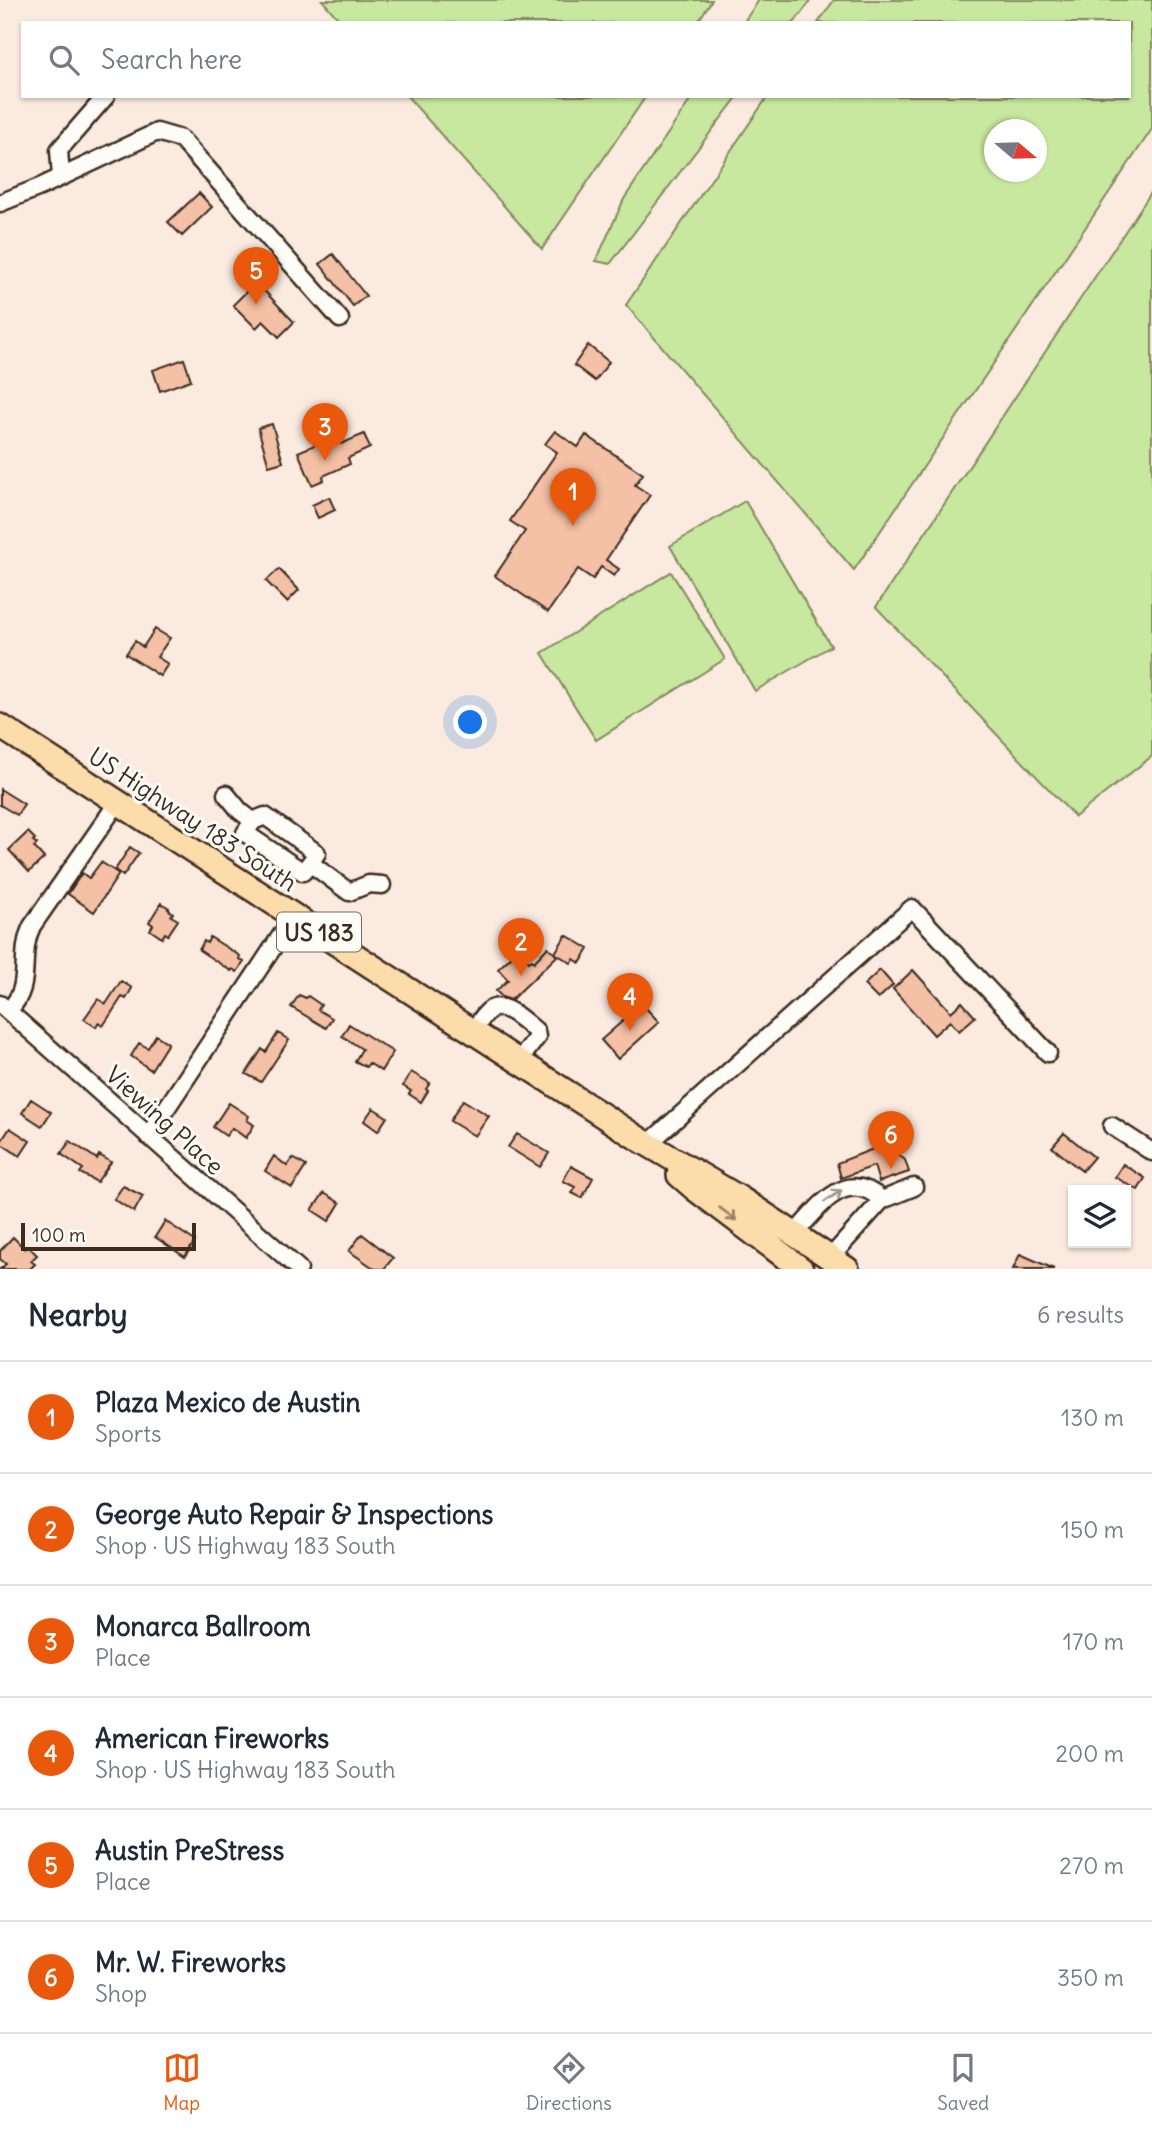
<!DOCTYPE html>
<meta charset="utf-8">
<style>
:root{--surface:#fff;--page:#f6f6f7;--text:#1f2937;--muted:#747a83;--line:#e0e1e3;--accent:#ea580c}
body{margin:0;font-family:Delius,sans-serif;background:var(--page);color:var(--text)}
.controls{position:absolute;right:21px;bottom:21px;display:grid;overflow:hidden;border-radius:0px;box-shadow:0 2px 5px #0004}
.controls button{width:63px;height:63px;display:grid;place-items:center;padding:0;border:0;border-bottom:2px solid var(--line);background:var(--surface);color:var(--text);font:35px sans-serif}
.compass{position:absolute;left:984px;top:119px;width:63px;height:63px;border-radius:50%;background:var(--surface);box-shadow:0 2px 5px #0004;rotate:109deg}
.scale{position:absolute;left:21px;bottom:18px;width:175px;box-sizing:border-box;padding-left:7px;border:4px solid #3b2a1e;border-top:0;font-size:19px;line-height:24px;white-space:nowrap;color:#3b2a1e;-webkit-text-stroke:5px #fdfcf7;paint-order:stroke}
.you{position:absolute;left:471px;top:723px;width:24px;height:24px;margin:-18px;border:5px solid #fff;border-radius:50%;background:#1a73e8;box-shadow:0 0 0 10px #1a73e833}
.badge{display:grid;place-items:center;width:46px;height:46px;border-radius:50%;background:var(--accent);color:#fff;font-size:23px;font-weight:700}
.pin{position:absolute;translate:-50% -58px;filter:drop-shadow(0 2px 4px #0008)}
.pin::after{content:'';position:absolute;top:37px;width:24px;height:21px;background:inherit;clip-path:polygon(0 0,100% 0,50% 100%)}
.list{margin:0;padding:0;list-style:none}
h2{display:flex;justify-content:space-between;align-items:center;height:91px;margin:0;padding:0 28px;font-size:30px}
h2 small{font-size:23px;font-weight:400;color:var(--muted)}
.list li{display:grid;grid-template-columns:46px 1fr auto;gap:21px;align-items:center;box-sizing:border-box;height:112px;padding:0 28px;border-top:2px solid var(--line)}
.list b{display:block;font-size:26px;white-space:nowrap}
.list p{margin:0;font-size:23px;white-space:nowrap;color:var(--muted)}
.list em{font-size:23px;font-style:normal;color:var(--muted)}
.icon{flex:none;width:38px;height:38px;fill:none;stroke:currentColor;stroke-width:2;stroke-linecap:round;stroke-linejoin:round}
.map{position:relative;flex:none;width:1152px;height:1269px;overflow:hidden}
.search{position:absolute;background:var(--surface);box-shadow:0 2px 5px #0004;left:21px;right:21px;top:21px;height:77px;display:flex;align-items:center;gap:18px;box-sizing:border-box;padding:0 24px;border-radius:0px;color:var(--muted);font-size:26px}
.sheet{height:763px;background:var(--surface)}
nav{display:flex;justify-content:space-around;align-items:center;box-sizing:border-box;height:98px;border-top:2px solid var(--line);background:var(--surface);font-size:19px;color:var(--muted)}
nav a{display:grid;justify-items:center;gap:4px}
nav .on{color:var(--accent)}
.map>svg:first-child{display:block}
.green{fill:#c8e89f;stroke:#82895e;stroke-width:2;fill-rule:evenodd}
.building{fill:#f4c0a6;stroke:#3b2a1e;stroke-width:2}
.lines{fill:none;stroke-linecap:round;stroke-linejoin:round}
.minor-casing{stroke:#3b2a1e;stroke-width:21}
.highway-casing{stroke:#3b2a1e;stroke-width:28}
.minor{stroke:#fdfcf7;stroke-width:16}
.highway{stroke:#fddcac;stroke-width:23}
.oneway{stroke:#9c938a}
.oneway2{stroke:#9c8365}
.labels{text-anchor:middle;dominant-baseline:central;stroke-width:6;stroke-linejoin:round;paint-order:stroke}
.shield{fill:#fdfcf7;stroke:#75695f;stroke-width:2}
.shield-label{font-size:23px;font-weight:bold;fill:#3b2a1e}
.street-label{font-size:24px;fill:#3b2a1e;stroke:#fdfcf7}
</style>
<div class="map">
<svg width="1152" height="1269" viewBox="0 0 1152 1269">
<rect width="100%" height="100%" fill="#faeadf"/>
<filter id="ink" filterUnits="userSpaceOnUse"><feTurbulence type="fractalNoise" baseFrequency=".0143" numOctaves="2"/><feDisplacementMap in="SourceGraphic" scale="14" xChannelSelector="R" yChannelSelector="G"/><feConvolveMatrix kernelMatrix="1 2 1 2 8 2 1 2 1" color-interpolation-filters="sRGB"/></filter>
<g filter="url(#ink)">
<path class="green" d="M322 0H712L697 23H342Z
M759 0H811L794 23H743Z
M834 0H1152V129L854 570 626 305 768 96H1129V23H818ZM995 130H1036V172H995Z
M407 96H646L542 249Z
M693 96H738L610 264 596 261 624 199Z
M1152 191V756L1075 817 876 607Z
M745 501 831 646 755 691 670 546Z
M671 572 725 659 596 740 542 653Z"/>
<path class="building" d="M199 193 212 207 182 236 168 222Z
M333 254 366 296 353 306 320 264Z
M256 282 294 322 279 337 263 321 256 328 233 305Z
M588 345 609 362 595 381 574 365Z
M184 359 191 380 160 391 153 370Z
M272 424 283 462 269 466 258 428Z
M555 431 578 447 586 435 643 474 635 485 650 495 606 560 619 569 614 576 601 567 593 579 578 569 548 612 495 576 525 531 510 521 557 452 545 444Z
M364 434 370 448 348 458 350 464 323 476 324 480 312 485 298 452 338 435 341 444Z
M329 497 335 510 318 518 312 505Z
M279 569 299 590 287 602 266 581Z
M155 629 170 638 157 657 168 664 160 676 126 654 135 641 143 647Z
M0 789 24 804 17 815 0 805Z
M28 832 35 839 33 841 37 844 34 847 44 858 29 872 9 850Z
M130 847 139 853 123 876 115 870Z
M101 862 119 874 94 912 68 894 82 873 89 878Z
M161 903 169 908 168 909 173 913 171 916 178 920 168 935 165 933 162 938 150 930 153 925 149 922Z
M566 935 589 949 580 963 574 959 571 963 555 953Z
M210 937 240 956 239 959 244 962 237 972 232 969 231 971 199 950 204 941 207 943Z
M548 947 557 956 511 1000 502 997 496 991 508 980 498 969 518 950 529 962 532 960 534 962Z
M880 970 893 985 878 999 864 985Z
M913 970 951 1012 962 1002 975 1017 959 1031 950 1021 934 1035 893 989Z
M121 981 132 988 126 999 122 997 103 1026 98 1023 96 1027 84 1019 98 999 106 1004Z
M299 995 306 998 308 996 321 1005 318 1010 332 1018 326 1028 291 1007Z
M642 1004 659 1022 618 1059 601 1040Z
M349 1024 393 1052 381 1071 369 1063 366 1067 355 1061 362 1049 342 1036Z
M278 1033 289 1040 261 1082 246 1074 262 1049 266 1052Z
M156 1035 168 1043 151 1070 131 1056 139 1043 148 1048Z
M411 1072 430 1083 426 1089 428 1091 421 1102 409 1094 411 1091 403 1086Z
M31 1099 51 1112 42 1126 22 1113Z
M463 1100 489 1116 475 1136 450 1121Z
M229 1103 249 1116 247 1120 254 1125 246 1138 232 1128 226 1136 213 1127Z
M373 1108 387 1117 378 1131 364 1121Z
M10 1128 30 1141 20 1156 0 1143Z
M1064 1133 1094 1157 1082 1171 1052 1147Z
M517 1134 549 1153 540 1167 508 1147Z
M70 1141 97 1159 99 1155 111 1162 97 1182 80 1173 83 1169 61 1154Z
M886 1144 905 1160 909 1172 879 1182 874 1166 841 1178 837 1163Z
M274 1156 287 1166 293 1158 306 1166 292 1188 265 1171Z
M1123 1164 1145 1178 1138 1190 1115 1177Z
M571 1166 593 1178 582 1198 572 1193 575 1187 563 1181Z
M123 1186 143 1196 134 1212 114 1199Z
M324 1193 340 1203 329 1221 312 1210Z
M165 1221 195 1241 185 1257 155 1237Z
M362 1234 393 1258 384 1269H375L349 1251Z
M13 1237 25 1249 28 1246 37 1255 31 1261 35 1264 30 1269H0L6 1264 0 1259V1251Z
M1020 1254 1054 1269H1013Z"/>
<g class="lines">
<g class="minor-casing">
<path id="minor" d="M61 177 59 150 106 96
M0 203 40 187 157 132 181 139 340 319
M226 794 240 811 253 821
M310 863 317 853 265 816 253 821 245 833 303 872 310 863 349 892 369 884 382 885
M0 1004 299 1269
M8 1011C35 985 17 956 32 926L118 802
M473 1032C478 1024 484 1013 491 1009 505 1001 526 1023 536 1031L537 1037 519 1061
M1112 1126 1152 1152
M148 1136 294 916
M648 1144 912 908 1048 1053
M794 1234C819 1208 845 1166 882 1200
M830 1258 882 1200 914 1187"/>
</g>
<g class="highway-casing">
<path id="highway" d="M0 726 639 1139 741 1199 847 1269
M679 1175 694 1188 801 1269"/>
</g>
<use href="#minor" class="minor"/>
<use href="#highway" class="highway"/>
</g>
<defs><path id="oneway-shaft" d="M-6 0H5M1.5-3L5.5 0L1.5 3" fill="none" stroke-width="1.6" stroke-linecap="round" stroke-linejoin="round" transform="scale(1.75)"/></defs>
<use class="oneway" href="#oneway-shaft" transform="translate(833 1196) rotate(-34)"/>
<use class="oneway2" href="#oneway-shaft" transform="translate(728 1214) rotate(37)"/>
</g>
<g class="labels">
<rect class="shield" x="277" y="912.5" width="84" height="39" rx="5"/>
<g class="shield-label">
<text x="319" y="932">US 183</text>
</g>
<g class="street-label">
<text transform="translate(193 819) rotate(33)">US Highway 183 South</text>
<text transform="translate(165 1120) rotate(42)">Viewing Place</text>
</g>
</g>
</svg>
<div class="controls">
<button><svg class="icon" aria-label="layers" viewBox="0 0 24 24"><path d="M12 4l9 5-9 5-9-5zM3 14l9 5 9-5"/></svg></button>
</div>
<svg class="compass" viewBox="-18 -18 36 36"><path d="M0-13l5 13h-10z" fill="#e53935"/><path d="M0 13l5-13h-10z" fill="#747a83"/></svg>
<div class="scale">100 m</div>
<div class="you"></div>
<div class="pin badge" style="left:573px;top:526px">1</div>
<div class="pin badge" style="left:521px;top:976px">2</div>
<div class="pin badge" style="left:325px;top:461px">3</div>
<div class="pin badge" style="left:630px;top:1031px">4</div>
<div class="pin badge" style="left:256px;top:305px">5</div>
<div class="pin badge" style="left:891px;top:1169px">6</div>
<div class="search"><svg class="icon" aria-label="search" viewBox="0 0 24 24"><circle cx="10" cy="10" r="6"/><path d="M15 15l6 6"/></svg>Search here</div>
</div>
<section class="sheet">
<h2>Nearby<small>6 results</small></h2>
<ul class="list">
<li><span class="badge">1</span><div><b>Plaza Mexico de Austin</b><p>Sports</p></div><em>130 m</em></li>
<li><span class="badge">2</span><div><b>George Auto Repair &amp; Inspections</b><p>Shop · US Highway 183 South</p></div><em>150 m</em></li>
<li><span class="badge">3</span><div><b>Monarca Ballroom</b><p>Place</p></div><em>170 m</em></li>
<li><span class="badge">4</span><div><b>American Fireworks</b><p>Shop · US Highway 183 South</p></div><em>200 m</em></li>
<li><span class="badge">5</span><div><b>Austin PreStress</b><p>Place</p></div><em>270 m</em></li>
<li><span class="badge">6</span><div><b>Mr. W. Fireworks</b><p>Shop</p></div><em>350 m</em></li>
</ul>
</section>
<nav>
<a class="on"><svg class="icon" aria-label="map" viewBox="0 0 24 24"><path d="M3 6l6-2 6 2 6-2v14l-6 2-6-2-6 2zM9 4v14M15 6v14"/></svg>Map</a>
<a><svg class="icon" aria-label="directions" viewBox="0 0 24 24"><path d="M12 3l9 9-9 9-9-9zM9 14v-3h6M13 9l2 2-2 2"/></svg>Directions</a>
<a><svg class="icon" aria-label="saved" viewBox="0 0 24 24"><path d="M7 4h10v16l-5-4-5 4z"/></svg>Saved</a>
</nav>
